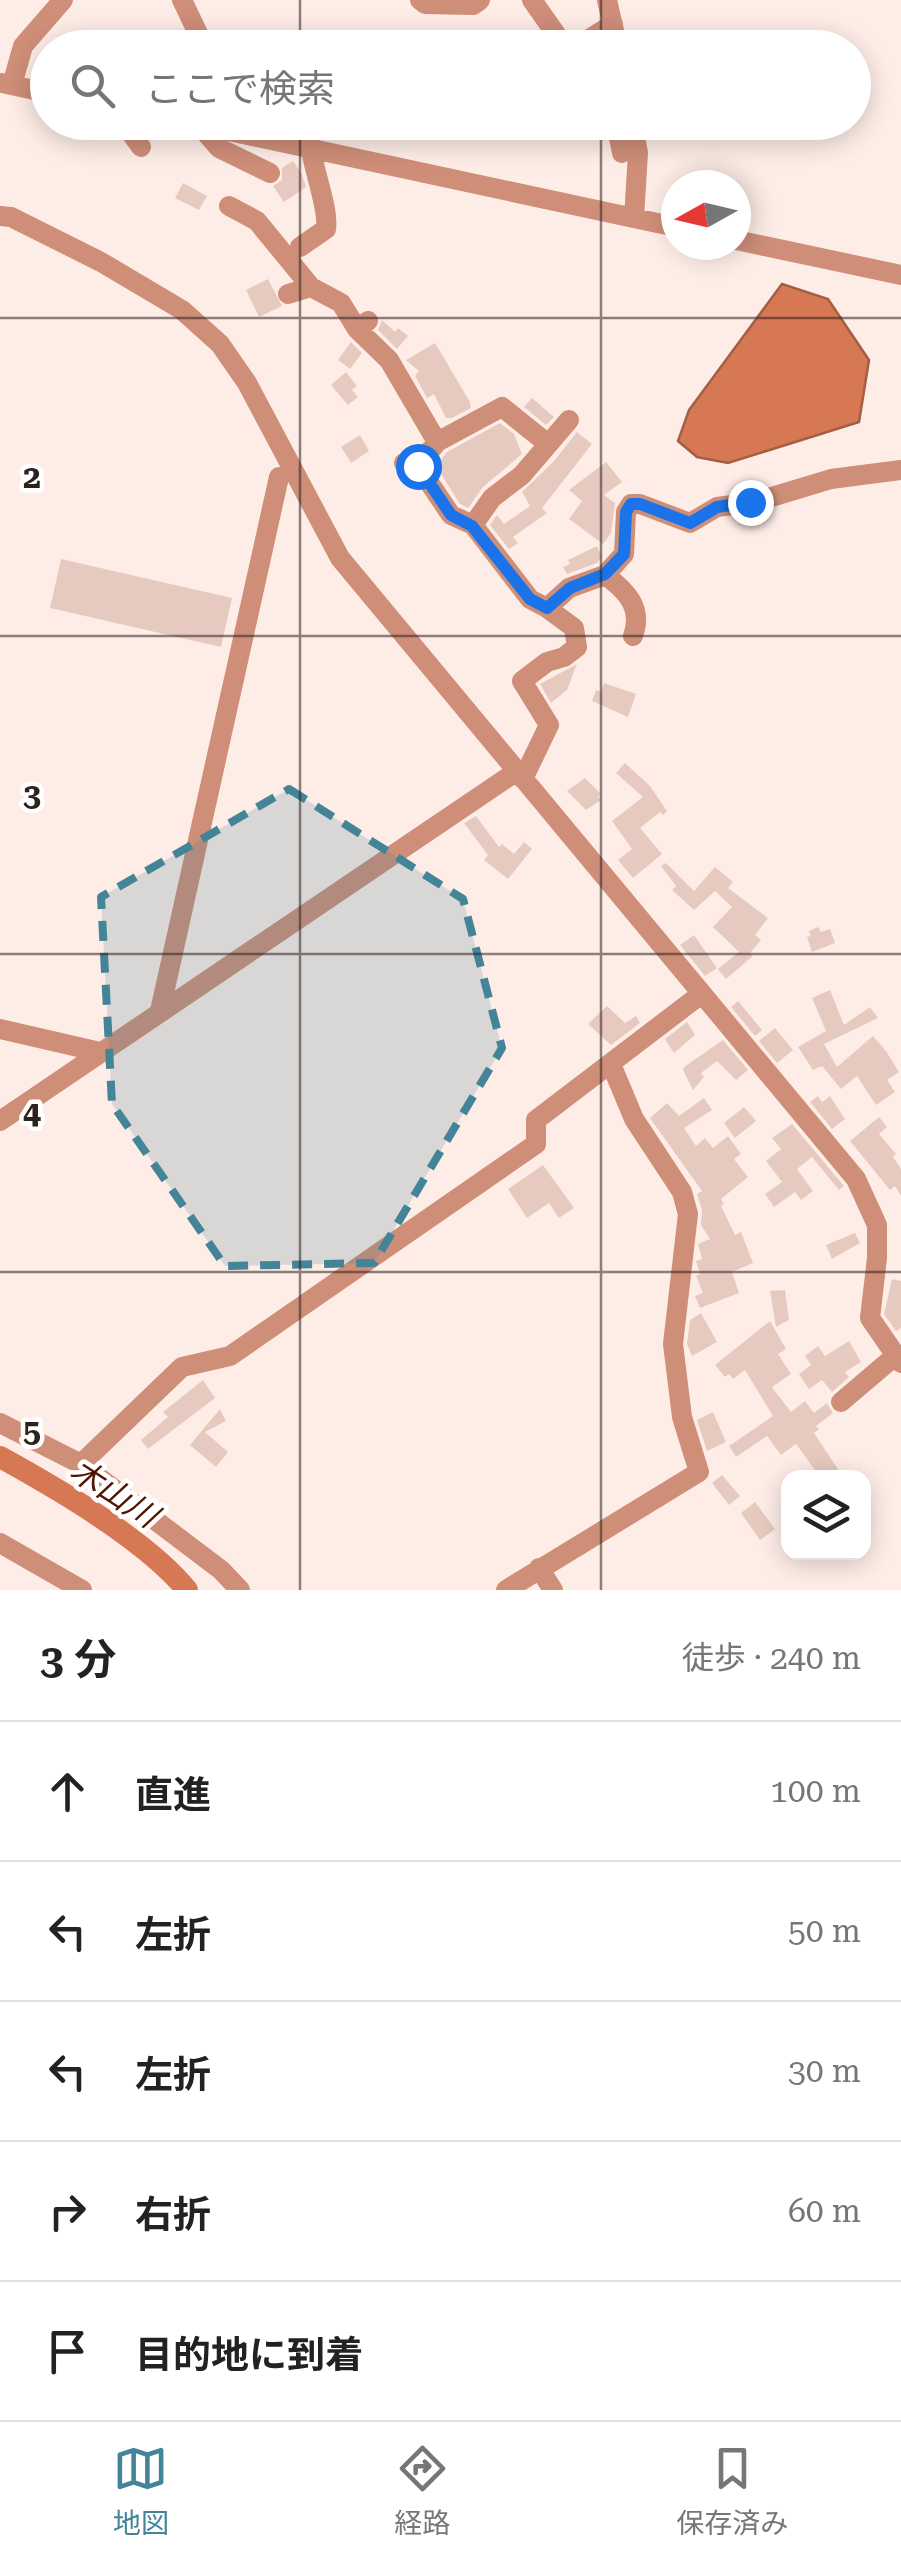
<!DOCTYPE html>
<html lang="ja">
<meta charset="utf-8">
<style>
:root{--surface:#fff;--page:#f6f6f6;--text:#222;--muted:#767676;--line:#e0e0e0;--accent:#448498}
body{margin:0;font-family:"Roboto Serif","Noto Sans JP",serif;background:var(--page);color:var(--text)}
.controls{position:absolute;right:30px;bottom:30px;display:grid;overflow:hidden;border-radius:20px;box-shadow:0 5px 25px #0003}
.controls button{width:90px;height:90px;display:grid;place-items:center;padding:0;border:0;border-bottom:2px solid var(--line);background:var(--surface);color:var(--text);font:50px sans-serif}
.compass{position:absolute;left:661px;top:170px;width:90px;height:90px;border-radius:50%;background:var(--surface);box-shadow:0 5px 25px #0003;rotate:262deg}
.stop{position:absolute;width:30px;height:30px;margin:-22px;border:8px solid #1a73e8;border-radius:50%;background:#fff}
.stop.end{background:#1a73e8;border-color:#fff;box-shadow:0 2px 10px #0008}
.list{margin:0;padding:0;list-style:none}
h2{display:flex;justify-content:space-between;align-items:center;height:130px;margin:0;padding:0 40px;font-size:42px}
h2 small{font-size:32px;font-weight:400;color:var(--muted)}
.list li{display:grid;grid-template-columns:65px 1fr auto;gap:30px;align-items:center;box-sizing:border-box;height:140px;padding:0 40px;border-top:2px solid var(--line)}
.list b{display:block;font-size:38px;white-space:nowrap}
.list em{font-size:32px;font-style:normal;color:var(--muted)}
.icon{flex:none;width:55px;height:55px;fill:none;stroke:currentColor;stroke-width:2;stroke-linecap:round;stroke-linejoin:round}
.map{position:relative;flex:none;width:901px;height:1590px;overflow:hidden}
.search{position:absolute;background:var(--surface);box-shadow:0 5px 25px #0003;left:30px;right:30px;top:30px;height:110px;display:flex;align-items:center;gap:25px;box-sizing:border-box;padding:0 35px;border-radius:55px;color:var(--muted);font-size:38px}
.sheet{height:830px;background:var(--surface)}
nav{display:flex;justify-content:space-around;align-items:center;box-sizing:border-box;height:140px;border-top:2px solid var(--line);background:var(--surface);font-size:28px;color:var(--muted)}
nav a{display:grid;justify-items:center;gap:5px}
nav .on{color:var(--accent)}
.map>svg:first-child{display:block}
.water{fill:#d77855;stroke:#a45e44;stroke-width:2.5}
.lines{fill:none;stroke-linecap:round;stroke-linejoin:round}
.river{stroke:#d77855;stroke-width:22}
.building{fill:#e6cac0}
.minor{stroke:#ce8e78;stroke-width:20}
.route{stroke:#1a73e8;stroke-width:12}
.marked{fill:#448498;fill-opacity:0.2;stroke:#448498;stroke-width:8;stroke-dasharray:20 12;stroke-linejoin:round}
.grid{fill:none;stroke:#2c221e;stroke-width:2.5;stroke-opacity:0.55}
.labels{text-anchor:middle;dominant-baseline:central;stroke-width:9;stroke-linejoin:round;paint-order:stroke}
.water-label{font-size:32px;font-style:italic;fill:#501400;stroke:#fff}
.grid-label{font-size:32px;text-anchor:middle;font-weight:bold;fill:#2c221e;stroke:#fff;stroke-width:9;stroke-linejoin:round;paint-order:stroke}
</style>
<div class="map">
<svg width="901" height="1590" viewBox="0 0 901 1590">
<rect width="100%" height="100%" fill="#feede7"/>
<path class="water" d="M782 284 828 299 869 360 859 422 728 463 697 457 678 441 689 410Z"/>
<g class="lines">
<path class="river" d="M0 1457C58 1489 146 1540 187 1590"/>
</g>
<path class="building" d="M293 161 302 174 306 187 284 202 273 186 282 180V168Z
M183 183 207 196 199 210 175 198Z
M268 279 282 306 259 317 246 290Z
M382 320 395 332 398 328 408 336 397 349 378 330Z
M351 342 362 353 350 369 338 360Z
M435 343 470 402 471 408 452 418H446L434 394 427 398 415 376 419 371 406 360Z
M346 372 357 386 352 390 358 397 348 405 331 385Z
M532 398 554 417 546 425 524 407Z
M500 423 514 434 522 454 483 487 468 508 460 504 436 466 447 452Z
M577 432 592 444 542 508 547 513 513 537 518 543 509 549 490 525 497 515 504 524 530 506 522 492 554 461Z
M360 435 369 451 351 463 341 447Z
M606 462 622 482 604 495 615 503 611 533 603 544 569 519 582 501 569 490Z
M597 546 602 557 597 563 567 574 563 567 570 564 568 560Z
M61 559 232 598 221 647 50 608Z
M577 664 567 690 551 703 540 684Z
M604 683 636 694 628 717 592 701 596 690 601 692Z
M625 763 650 786 667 811 663 815 660 812 640 828 662 854 633 878 618 860 632 849 612 821 643 797 616 773Z
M585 778 601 794 598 796 601 800 586 810 567 791Z
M476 816 499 847 502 844 514 854 524 842 532 849 508 879 484 860 488 855 464 823Z
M666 863 694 891 715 867 733 882 728 888 768 918 755 935 761 940 750 953 753 956 726 979 718 969 739 952 713 927 732 907 715 891 694 910 672 890 676 886 661 866Z
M818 927 821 932 830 929 835 943 812 952 807 937 811 936 809 931Z
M694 935 717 968 705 976 680 945Z
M830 990 844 1025 870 1007 878 1018 824 1044 837 1067 873 1036 886 1051 899 1072 887 1080 895 1092 876 1105 857 1076 841 1089 822 1066 813 1070 798 1047 826 1031 812 998Z
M738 1001 762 1030 755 1036 731 1007Z
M607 1006 625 1023 636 1016 640 1023 611 1045 588 1024Z
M687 1022 695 1035 674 1053 665 1039Z
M775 1028 793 1050 777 1063 759 1041Z
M723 1040 748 1070 736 1080 717 1061 701 1073 704 1077 693 1090 683 1070 684 1067Z
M818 1096 822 1102 830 1096 845 1119 832 1129 810 1102Z
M704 1098 712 1110 684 1128 696 1146 705 1138 713 1148 728 1136 741 1154 734 1159 748 1177 721 1199 724 1204 721 1206 735 1235 741 1232 753 1263 732 1272 739 1293 700 1308 695 1296 703 1293 696 1276 700 1274 696 1261 702 1259 698 1244 710 1239 701 1225 702 1210 697 1194 702 1191 650 1118 667 1103 679 1116Z
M744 1107 756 1121 735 1138 724 1123Z
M879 1117 887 1127 879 1134 896 1154 893 1157 901 1169V1196L895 1186 890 1190 850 1141Z
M792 1124 844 1186 839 1190 812 1157 797 1169 813 1191 801 1200 795 1192 774 1207 765 1194 782 1182 766 1161 781 1149 772 1138Z
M543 1165 574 1208 559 1218 549 1203 527 1218 508 1189Z
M855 1233 860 1243 832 1259 826 1245Z
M892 1279 901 1281V1328L896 1331 884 1314Z
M785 1290 789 1320 776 1327 770 1291Z
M701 1313 717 1342 692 1356 687 1344 690 1320Z
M770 1321 786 1349 778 1354 791 1374 772 1387 791 1412 805 1401 814 1413 827 1403 833 1413 816 1426 819 1429 814 1433 838 1469 827 1478H821L796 1444 781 1455 767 1436 736 1457 729 1446 773 1416 745 1370 733 1379 729 1374 725 1377 715 1365Z
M849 1341 861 1362 845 1372 849 1377 832 1392 822 1380 809 1389 799 1374 811 1365 805 1356 818 1346 825 1356Z
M203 1380 215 1398 148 1449 141 1440 168 1417 163 1412Z
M220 1409 226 1421 205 1432 228 1452 216 1467 190 1445Z
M713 1412 726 1442 707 1451 697 1420Z
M722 1475 740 1496 729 1505 712 1483Z
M755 1502 775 1529 760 1540 741 1513Z"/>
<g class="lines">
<path class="minor" d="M182 0 205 48
M420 0 425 4 473 5 480 0
M532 0 558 37 571 48
M607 0 618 48
M575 48 613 24
M2 83 48 93
M12 85 23 46 63 0
M123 122 141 147
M187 122 676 227
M616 122 622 153
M632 122 638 153 634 218
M199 125 219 148 270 173
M229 206 257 221 311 287 341 303 357 329 368 321
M0 216 11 217 101 262 182 310 220 344 247 383 340 558 856 1179 877 1225V1258L870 1318 901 1363
M736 240 901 275
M300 247 326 229C329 209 314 172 311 149
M288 294 311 287
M357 329 389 360 437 442
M404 463 418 466 451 515 473 525 530 599 547 608
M418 466 437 442 502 407 548 444
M473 525 492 498 522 475 569 420
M605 575C627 591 643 608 633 636
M523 779 549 725 522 681 547 662 564 657 577 647 574 628 547 608 569 588 605 575 624 554 626 512 631 504H640L690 523 717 507 755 502 831 479 901 470
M160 1011 279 477
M0 1029 100 1052
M0 1121 517 771
M841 1402 895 1356
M0 1423 81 1464 221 1570 240 1590
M81 1464 182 1367 230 1356 536 1144V1120L700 995
M0 1543 82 1590
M539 1568 553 1590
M506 1590 699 1472 682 1417 673 1344 688 1214 682 1192 634 1119 611 1064"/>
</g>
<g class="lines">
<path class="route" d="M418 466 451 515 472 526 530 599 547 608 570 588 605 574 624 554 626 512 631 504H640L690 523 717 507 750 502"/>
</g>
<path class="marked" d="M289 789 463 899 502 1048 374 1263 225 1266 112 1104 101 897Z"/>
<path class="grid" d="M300 0V48M601 0V48M300 122V1590M601 122V1590M0 318H901M0 636H901M0 954H901M0 1272H901"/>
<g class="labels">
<g class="water-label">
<text transform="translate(114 1493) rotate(33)">木山川</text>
</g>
</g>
<g class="grid-label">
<text x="32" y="488">2</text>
<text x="32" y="806">3</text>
<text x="32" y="1124">4</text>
<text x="32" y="1442">5</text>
</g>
</svg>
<div class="controls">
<button><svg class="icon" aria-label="layers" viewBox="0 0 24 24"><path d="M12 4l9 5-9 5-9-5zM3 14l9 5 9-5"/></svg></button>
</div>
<svg class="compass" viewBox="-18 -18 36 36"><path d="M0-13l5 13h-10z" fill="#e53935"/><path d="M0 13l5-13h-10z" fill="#767676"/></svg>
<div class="stop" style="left:418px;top:466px"></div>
<div class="stop end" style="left:750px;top:502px"></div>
<div class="search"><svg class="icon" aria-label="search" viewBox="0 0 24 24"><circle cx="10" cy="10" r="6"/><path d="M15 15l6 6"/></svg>ここで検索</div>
</div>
<section class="sheet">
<h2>3 分<small>徒歩 · 240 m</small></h2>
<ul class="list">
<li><svg class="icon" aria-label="ahead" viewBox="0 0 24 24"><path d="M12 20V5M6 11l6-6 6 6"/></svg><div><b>直進</b></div><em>100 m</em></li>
<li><svg class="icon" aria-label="left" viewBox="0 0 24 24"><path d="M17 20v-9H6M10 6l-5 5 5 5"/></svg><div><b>左折</b></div><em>50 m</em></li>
<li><svg class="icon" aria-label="left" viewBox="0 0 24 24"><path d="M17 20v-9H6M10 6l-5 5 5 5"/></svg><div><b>左折</b></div><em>30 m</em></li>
<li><svg class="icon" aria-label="right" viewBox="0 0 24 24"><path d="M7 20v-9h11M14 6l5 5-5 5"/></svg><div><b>右折</b></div><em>60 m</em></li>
<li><svg class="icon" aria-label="arrive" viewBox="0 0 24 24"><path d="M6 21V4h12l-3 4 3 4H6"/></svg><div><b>目的地に到着</b></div></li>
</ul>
</section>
<nav>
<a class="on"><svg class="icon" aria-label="map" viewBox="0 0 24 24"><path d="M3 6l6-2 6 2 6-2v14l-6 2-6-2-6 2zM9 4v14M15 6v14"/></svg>地図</a>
<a><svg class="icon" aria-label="directions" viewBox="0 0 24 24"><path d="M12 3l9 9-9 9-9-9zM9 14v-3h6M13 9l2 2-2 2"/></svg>経路</a>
<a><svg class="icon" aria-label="saved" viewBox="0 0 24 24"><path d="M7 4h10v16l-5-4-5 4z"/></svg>保存済み</a>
</nav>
